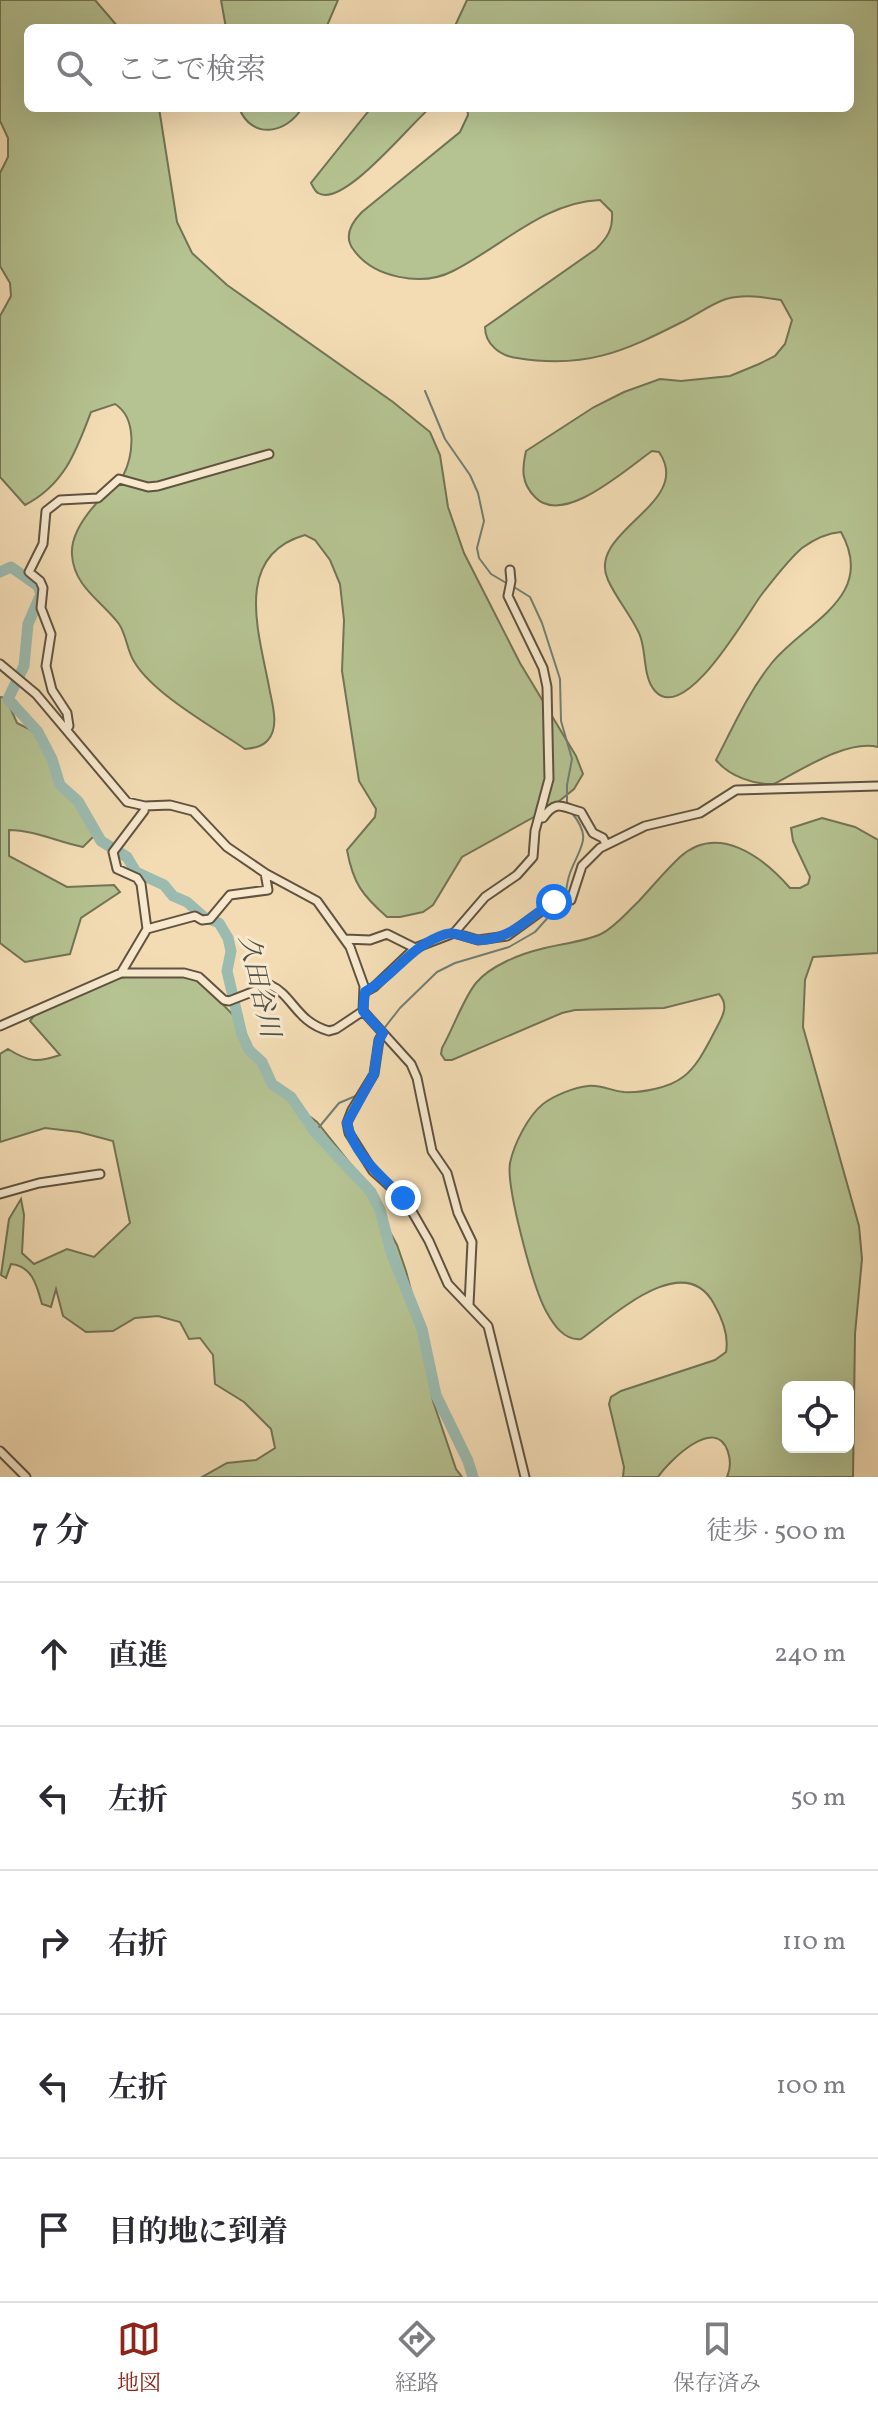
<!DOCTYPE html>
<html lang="ja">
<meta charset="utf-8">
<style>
:root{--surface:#fff;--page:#f7f7f7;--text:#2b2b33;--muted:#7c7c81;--line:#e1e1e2;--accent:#8f2418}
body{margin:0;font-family:Vollkorn,"Noto Serif JP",serif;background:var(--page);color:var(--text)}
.controls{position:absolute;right:24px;bottom:24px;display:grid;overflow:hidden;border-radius:12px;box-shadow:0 8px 32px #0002}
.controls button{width:72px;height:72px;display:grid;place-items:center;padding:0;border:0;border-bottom:2px solid var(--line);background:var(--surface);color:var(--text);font:40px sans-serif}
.stop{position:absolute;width:24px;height:24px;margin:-18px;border:6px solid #1a73e8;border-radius:50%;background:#fff}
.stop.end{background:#1a73e8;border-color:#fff;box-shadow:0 2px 8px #0008}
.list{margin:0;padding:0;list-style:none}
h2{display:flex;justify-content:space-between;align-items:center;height:104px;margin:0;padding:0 32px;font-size:34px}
h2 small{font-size:26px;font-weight:400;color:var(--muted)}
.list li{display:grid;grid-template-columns:52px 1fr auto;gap:24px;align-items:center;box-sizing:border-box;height:144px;padding:0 32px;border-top:2px solid var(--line)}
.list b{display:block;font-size:30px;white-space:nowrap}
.list em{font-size:26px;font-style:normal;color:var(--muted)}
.icon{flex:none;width:44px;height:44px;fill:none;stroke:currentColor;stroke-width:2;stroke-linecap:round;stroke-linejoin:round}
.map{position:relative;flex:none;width:878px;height:1477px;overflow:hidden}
.search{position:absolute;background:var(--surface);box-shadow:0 8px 32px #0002;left:24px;right:24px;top:24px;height:88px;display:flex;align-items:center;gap:20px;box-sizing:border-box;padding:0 28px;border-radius:12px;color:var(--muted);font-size:30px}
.sheet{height:824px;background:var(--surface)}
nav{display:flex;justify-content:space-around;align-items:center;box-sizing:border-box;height:112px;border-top:2px solid var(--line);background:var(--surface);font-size:22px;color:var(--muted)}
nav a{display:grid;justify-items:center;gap:4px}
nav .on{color:var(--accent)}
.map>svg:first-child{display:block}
.green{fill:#b5c291;stroke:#727456;stroke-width:2;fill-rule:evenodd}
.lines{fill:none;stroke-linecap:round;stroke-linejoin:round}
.stream{stroke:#707f74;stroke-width:2}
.river{stroke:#9bbbb0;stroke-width:11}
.minor-casing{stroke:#605340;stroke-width:11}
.minor{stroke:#f7e8ce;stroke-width:7}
.route{stroke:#1a73e8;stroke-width:10}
.labels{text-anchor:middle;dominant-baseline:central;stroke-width:6;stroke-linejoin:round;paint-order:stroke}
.water-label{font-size:26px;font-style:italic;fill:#4f5247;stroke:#f7e8ce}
</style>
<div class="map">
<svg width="878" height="1477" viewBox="0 0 878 1477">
<rect width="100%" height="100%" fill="#f3dcb4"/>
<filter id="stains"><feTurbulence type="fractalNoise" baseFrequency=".0025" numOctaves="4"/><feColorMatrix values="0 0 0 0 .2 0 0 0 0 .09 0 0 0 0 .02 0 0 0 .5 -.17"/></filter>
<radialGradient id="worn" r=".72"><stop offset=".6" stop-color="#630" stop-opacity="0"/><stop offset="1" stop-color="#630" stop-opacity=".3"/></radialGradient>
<path class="green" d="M0 0H95L119 28H28V108H159L177 222 192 253 227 285 393 402 430 432 440 455 448 507 464 553 520 663 576 756 583 774 574 789 552 807 462 857 433 905 423 912 400 917H387C362 895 353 883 347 850L375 817 376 809 359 781 342 671 344 620 340 584 330 560 315 540 305 535C231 556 260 636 270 692 273 706 279 728 268 740 262 747 253 748 245 749 213 727 155 695 135 663 127 652 127 636 119 624 102 601 74 587 72 555 70 532 90 509 106 493 111 488 119 482 123 476 134 454 137 418 115 404L91 412C76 452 64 485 25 505L0 477V316L11 296 10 283 0 266V173L8 157V138L0 121Z
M221 0H338L326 28H226Z
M467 0H878V747C848 739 801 770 774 784 754 785 729 776 716 760 733 727 748 693 771 664 803 623 878 598 841 532 828 533 813 540 802 548 788 560 774 579 762 594 748 612 686 725 655 691 642 676 647 650 639 633 630 614 616 598 608 580 585 531 695 504 659 452L652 451C626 469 563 527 535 497 521 483 522 469 526 451L594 407 624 392 660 379 681 381 730 376 759 364 775 356 785 344 792 320 781 300C763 297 744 294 726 299 711 304 696 315 682 322 623 352 585 369 517 358 501 356 485 345 485 327L596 249C608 237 613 229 612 212L600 200C544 202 501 247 453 271 422 287 373 278 353 249 343 235 352 222 362 212L460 132 468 115 467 108H850V28H454Z
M239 108H302C286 134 252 140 239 108Z
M371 108H430C411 123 343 209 318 193 316 192 312 185 311 183Z
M0 697 6 698 17 723 35 732 46 750 56 783 83 807 95 835 83 847C58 842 34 830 9 830V856L67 887 114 885 120 892 81 918 70 954 25 962 0 943Z
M822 818 855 827 878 840V953L813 957 805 980 803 1027 859 1226 862 1259 855 1334 853 1477H727C731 1468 731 1461 728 1452 716 1414 669 1461 658 1477H623L624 1467 609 1404 611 1397 621 1391 715 1360 726 1352C729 1336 722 1318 714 1304 684 1248 612 1317 581 1339 564 1341 553 1324 546 1311 533 1287 506 1187 510 1163 514 1144 528 1116 543 1104 553 1096 575 1087 588 1086 599 1084 612 1091 624 1092 641 1093 669 1088 683 1077 698 1066 708 1044 717 1027 723 1016 729 1005 719 994L664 1008 575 1010 562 1013 452 1060H445L441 1054 442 1048C453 1029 463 999 476 983 490 966 520 954 541 949 559 944 584 942 601 934 615 927 626 913 638 902 652 887 665 871 680 857 718 823 763 857 790 888H800L808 884 810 877 793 841 791 828ZM788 1387H848V1447H788Z
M145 972 193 976 202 983 237 1019 246 1046 261 1064 271 1087 317 1122 349 1162 369 1193 397 1245 406 1271 418 1317 433 1401 456 1469 462 1477H202L227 1463 256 1460 275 1448 271 1429 244 1402 215 1384 213 1355 200 1338 189 1339 180 1322 158 1316 135 1318 113 1331 86 1332 63 1316 56 1289 51 1307 42 1304C37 1287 33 1266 11 1264L6 1278 1 1275 9 1219 21 1199 24 1215 22 1253 34 1264 67 1249 94 1257 130 1223 113 1141 79 1132 45 1128 0 1142V1054L8 1049C29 1062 37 1063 60 1055L30 1021 38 1011 113 980Z"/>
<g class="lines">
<path class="stream" d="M425 391 445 439 470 475 478 493 484 521 477 548 479 558 491 574 508 584
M514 587 530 597 542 623 560 679 561 721 572 759 567 785V804
M565 899C566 891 567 881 570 873 580 846 593 839 572 813
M382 1031 400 1008 437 972 455 963 509 947 535 932 560 904
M315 1132 339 1103 358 1095"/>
<path class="river" d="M0 572 11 567 38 586 41 594 28 624 24 666 8 699 38 732 52 759 60 785 78 801 101 841 127 857 136 872 164 885 173 896 187 902 204 917 219 923 228 938 231 951 227 971 242 1035 249 1050 262 1062 272 1084 291 1097 315 1132 371 1192 380 1210 391 1252 422 1329 436 1395 468 1461 473 1477"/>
<g class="minor-casing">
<path id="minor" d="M0 664 36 694 127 802 145 806 170 805 193 811 227 847 265 873 317 901 350 947 364 986 363 1011 411 1064 417 1078 432 1151 447 1173 458 1213 472 1242 469 1305
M67 729 69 726 67 713 52 690 46 666 51 634 41 608 43 588 40 581 29 572 43 544 46 511 60 500 98 498 119 479 148 487 158 486 269 454
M539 818H543C556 799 562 807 581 812L593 833 603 838 606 844
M147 929 195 916 202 920 210 919 230 895 268 890 265 873
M454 933 478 940 507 936 554 902 571 900 582 866 600 848 645 826 700 813 736 790 878 786
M345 939 370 940 387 934 415 948
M121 973 147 929 141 884 137 878 117 869 113 852 144 811 145 806
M365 992 374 987 415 948 454 933 485 897 517 875 533 857 535 831 549 779 547 687 543 668 508 596 511 581 510 570
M0 1026 121 973H184L199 977 224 1000 229 1001 270 985C293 995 296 1022 329 1031L336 1029 363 1011
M383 1033 379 1040 374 1074 352 1110 347 1123 349 1133 373 1171 406 1201 429 1241 448 1284 488 1326 525 1477
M0 1194 39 1183 100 1174
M0 1451 26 1477"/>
</g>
<use href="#minor" class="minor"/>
</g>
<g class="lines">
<path class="route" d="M403 1198C381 1176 354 1155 347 1123L374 1074 379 1040 383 1033 363 1011 365 992C396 975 409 946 446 934 458 931 470 941 483 940 517 936 526 918 554 902"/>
</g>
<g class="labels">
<g class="water-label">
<text transform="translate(258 986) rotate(77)">久田谷川</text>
</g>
</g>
<rect width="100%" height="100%" filter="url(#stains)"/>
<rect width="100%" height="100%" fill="url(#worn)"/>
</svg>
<div class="controls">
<button><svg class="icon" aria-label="locate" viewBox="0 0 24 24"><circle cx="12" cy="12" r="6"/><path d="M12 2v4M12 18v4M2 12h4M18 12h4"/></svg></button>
</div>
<div class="stop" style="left:554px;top:902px"></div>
<div class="stop end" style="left:403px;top:1198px"></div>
<div class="search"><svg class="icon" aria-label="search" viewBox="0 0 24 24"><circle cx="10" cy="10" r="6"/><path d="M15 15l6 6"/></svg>ここで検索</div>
</div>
<section class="sheet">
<h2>7 分<small>徒歩 · 500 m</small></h2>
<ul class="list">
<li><svg class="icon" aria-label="ahead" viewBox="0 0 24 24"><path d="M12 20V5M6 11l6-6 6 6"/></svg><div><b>直進</b></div><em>240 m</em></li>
<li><svg class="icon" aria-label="left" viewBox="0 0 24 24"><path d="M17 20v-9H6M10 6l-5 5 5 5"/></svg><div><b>左折</b></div><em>50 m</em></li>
<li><svg class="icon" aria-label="right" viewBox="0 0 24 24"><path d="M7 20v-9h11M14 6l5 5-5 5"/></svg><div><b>右折</b></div><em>110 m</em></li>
<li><svg class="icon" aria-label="left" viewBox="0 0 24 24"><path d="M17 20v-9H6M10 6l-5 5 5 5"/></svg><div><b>左折</b></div><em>100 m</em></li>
<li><svg class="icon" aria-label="arrive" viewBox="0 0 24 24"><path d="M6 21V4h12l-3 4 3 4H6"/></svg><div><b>目的地に到着</b></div></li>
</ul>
</section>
<nav>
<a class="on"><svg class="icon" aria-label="map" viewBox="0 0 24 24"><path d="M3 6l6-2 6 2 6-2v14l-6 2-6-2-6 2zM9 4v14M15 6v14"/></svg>地図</a>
<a><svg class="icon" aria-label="directions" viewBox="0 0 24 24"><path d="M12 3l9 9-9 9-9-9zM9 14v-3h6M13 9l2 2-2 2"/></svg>経路</a>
<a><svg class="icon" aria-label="saved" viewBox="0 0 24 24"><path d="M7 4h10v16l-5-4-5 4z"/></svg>保存済み</a>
</nav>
